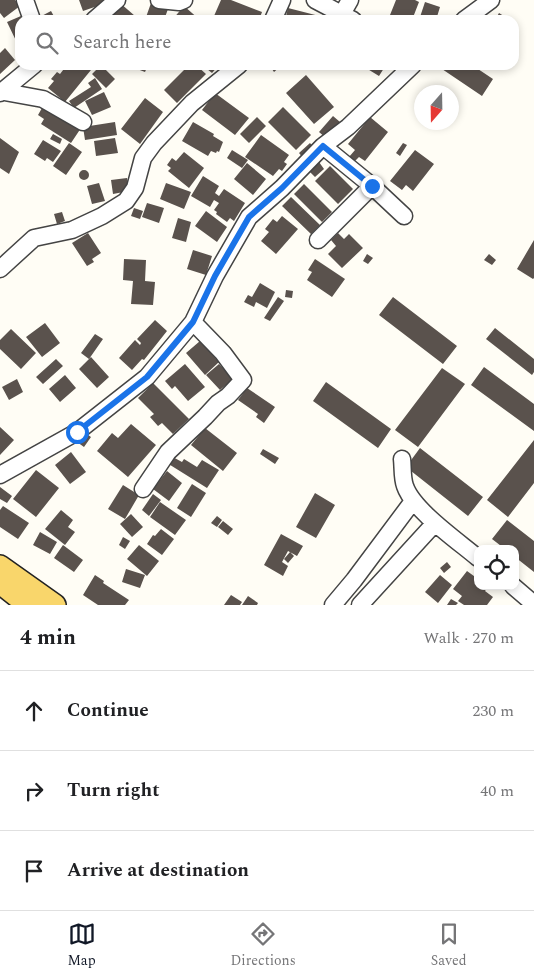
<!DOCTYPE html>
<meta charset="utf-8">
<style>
:root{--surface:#fff;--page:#f2f2f2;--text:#202124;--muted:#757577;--line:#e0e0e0;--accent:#111827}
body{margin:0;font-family:Spectral,serif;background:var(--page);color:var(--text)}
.controls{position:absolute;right:15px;bottom:15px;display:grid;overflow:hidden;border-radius:10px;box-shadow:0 2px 8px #0003}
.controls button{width:45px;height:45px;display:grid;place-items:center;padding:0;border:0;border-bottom:1px solid var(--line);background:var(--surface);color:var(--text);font:25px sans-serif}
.compass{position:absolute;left:414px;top:85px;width:45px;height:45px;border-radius:50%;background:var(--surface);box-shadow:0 2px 8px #0003;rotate:200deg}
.stop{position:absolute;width:15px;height:15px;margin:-11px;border:4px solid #1a73e8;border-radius:50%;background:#fff}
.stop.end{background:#1a73e8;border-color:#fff;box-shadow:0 1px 5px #0008}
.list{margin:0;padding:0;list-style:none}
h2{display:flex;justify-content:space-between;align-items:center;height:65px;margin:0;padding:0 20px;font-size:21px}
h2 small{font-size:16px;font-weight:400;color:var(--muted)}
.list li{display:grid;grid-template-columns:32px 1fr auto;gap:15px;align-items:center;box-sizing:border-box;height:80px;padding:0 20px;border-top:1px solid var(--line)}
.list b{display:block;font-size:19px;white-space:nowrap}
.list em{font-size:16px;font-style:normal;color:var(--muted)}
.icon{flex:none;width:28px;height:28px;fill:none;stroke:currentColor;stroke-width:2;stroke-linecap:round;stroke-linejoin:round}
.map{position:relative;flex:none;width:534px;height:605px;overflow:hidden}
.search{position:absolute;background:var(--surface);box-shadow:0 2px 8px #0003;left:15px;right:15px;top:15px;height:55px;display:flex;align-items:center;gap:12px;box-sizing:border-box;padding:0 18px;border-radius:15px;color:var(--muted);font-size:19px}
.sheet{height:305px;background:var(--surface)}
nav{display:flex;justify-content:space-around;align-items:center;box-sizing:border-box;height:70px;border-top:1px solid var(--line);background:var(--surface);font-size:14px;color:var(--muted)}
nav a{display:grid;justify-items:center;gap:2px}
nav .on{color:var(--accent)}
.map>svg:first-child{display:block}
.building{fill:#5a524d}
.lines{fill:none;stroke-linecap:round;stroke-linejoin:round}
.minor-casing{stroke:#444;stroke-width:19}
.major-casing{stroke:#222;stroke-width:24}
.minor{stroke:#fff;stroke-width:16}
.major{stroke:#f9d66b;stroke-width:21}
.route{stroke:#1a73e8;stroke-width:6}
</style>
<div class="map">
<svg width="534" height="605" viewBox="0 0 534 605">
<rect width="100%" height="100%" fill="#fffdf5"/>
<path class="building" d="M0 0H15L20 6 4 18 0 13Z
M79 0H109V2L83 11Z
M221 0H231L262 12 259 20H225L214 16Z
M396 0H415L419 2 412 20H388Z
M425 2 440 7 436 20H419Z
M120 3 135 16 131 20H118L110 13Z
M151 3 168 9 164 20H145Z
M184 6 200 20H172Z
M288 8 327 18 326 20H285Z
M51 11 56 20H34Z
M499 13 510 20H495Z
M21 16 23 20H20V49L7 22Z
M5 48 15 60 0 74V53Z
M67 65H95L65 102 48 88 54 81 51 79 57 72 60 74Z
M101 65 115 79 106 88 92 74Z
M132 65H148L145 72 132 67Z
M189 65H196L206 74 177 103 164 90Z
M202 65H219L212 73Z
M271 65H282L274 72 270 66Z
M361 65H386L379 76Z
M445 65H472L493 79 482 96 442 69Z
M306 75 334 107 314 124 286 93Z
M95 78 102 89 74 108 69 101 91 87 88 83Z
M104 92 111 107 92 115 85 101Z
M215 93 249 118 235 135 202 110Z
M145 98 163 112 140 144 121 129Z
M283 107 311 135 296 150 268 122Z
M42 108 49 112 51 109 81 128 71 143 41 124 44 119 38 115Z
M333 116 340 122 326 138 319 132Z
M257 117 266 126 249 143 240 134Z
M370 117 388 132 365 161 359 157 355 161 349 157 355 150 348 144Z
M115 122 117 135 85 140 83 127Z
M193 122 214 134 213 136 223 142 219 152 217 151 216 153 211 151 208 156 182 141Z
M53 134 62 139 60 144 50 139Z
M261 135 289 155 284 162 287 164 282 171 279 169 273 176 245 157Z
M0 138 19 152 9 174 0 168Z
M115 138 118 153 96 156 94 141Z
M43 140 61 151 53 162 47 158 45 161 34 154Z
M69 143 82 152 66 175 53 166Z
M310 143 314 148 303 158 299 153Z
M403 143 407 145 400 156 396 153Z
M232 150 248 160 242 168 227 158Z
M415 150 434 164 413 191 406 185 402 190 390 181Z
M184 152 204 168 189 188 168 171 171 168 167 165 172 158 176 161Z
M319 162 324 169 315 177 309 171Z
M247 163 266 179 253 195 234 179Z
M330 166 353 189 338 204 315 181Z
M79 175a5 5 0 1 1 10 0a5 5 0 1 1-10 0Z
M203 176 219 186 215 193 219 196 224 189 245 203 234 221 230 218 227 222 216 214 217 212 214 210 219 203 214 200 210 207 191 196Z
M127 178 129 191 113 194 111 180Z
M99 183 105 201 92 204 87 186Z
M166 183 191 192 184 209 160 199Z
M304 184 332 212 322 222 294 194Z
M291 197 320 225 311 234 282 206Z
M147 203 164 208 159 223 142 217Z
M134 208 143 211 140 219 131 216Z
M206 211 227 227 217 242 195 226Z
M62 212 65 221 57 224 54 214Z
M282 216 298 229 276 254 261 241 269 232 265 229 273 219 277 222Z
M178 218 191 222 186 242 172 238Z
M88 233 101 253 92 259 94 262 87 266 72 243Z
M338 233 344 239 349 234 363 248 342 268 328 254 336 246 331 240Z
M534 240V278L533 279 517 269Z
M193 250 212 256 206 275 187 269Z
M367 254 373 258 368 264 363 261Z
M489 254 496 260 492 265 484 260Z
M124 259 146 260 145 281 155 282 153 305 131 304 133 281 123 280Z
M315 259 345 279 332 297 307 280 312 272 308 270Z
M260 283 275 292 267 308 256 302 254 307 244 302 248 295 252 297Z
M286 290 293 291 292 298 285 297Z
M278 297 284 301 270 321 264 318Z
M393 297 457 346 443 364 379 315Z
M155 320 167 331 144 360 142 359 132 370 119 358 135 340 140 345 141 343 137 339Z
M45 323 60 343 42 357 26 337Z
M495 328 534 359V372L532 375 486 339Z
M11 329 36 353 21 369 0 349V340Z
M95 334 103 339 89 359 81 353Z
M200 341 219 362 205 375 186 353Z
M91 357 109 377 97 388 79 369Z
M56 359 63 366 43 384 36 377Z
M185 364 205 387 188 401 175 386 172 389 165 381Z
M219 364 233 379 220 390 206 375Z
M484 367 534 404V431L471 385Z
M442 368 465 384 418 447 395 430Z
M65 375 76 388 60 402 49 389Z
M17 379 23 392 9 400 2 387Z
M326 382 391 429 378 448 313 401Z
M153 383 189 419 173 434 162 423 158 426 150 417 154 414 138 398Z
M247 388 275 407 264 423 256 417 258 414 238 400Z
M131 424 156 445 128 477 97 451 112 433 118 438Z
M0 427 14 440 0 455Z
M205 428 237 453 223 471 191 445Z
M84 432 91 437 84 447 77 442Z
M534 440V483L508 517 487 500Z
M420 448 483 497 468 516 406 467Z
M263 449 279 458 275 464 260 454Z
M71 452 86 472 70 484 55 465Z
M171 456 182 462 184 459 197 467 202 460 219 470 207 488 167 463Z
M36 470 59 488 36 517 13 499Z
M167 471 182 483 169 501 153 489Z
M192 484 206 493 191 517 177 508Z
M123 485 139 495 125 519 108 509Z
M0 487 12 496 7 503 0 499Z
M315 493 335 505 316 538 296 527Z
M153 494 161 500 149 516 142 510Z
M160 502 186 520 175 535 150 517Z
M3 506 29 523 18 539 0 527V510Z
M61 510 73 520 68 527 75 532 65 545 45 529Z
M131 514 143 527 132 537 120 524Z
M217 516 222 520 217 527 211 523Z
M507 520 534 541V572L515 557V549H505L492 539Z
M223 521 233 529 228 535 218 527Z
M161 529 174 539 162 555 147 544 153 535 155 536Z
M40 532 57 542 50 554 33 545Z
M281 534 303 546 297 556 288 551 282 562 288 566 283 576 264 565Z
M123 537 130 541 125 549 119 545Z
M63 545 83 560 74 572 54 558Z
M139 545 159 561 147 576 127 559Z
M290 552 294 556 288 563 284 559Z
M447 562 451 567 444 573 440 568Z
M126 569 145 575 140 588 122 582Z
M467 571 478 579V586L488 587 485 591 493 597 487 605H464L458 601 462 596 453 589Z
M95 575 104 581 103 583 129 600 125 605H98L83 595Z
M440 575 452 585 438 603 425 592Z
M231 595 242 602 240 605H224Z
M248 596 258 603 257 605H242Z
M451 599 458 603 456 605H447Z"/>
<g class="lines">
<g class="minor-casing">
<path id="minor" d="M25 0 32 20
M159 0 179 2 184 0
M315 0 353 20
M342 14 350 0
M94 20 117 0
M273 20 282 0
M464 20 491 0
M0 91 43 99 83 122
M0 93 34 65
M323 146 372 186 404 216
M318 240 372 186
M0 269 34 238 72 230 102 216 126 201 135 188 143 158 154 143 192 103 239 65
M402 459C403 467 402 478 405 486 413 510 458 541 478 558
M0 475 77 432 147 377 193 322 215 276 249 217 282 188 323 146 348 127 413 65
M143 489 168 452 205 417 218 403 228 396 243 380 223 353 193 322
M513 586 534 604
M333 605 354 580 413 501
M360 605 435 523"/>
</g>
<g class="major-casing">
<path id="major" d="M0 566 55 605
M0 583 28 605"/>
</g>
<use href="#minor" class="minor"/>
<use href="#major" class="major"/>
</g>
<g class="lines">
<path class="route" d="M77 432 147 377 193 322 215 276 249 217 282 188 323 146 372 186"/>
</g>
</svg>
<div class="controls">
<button><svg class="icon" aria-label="locate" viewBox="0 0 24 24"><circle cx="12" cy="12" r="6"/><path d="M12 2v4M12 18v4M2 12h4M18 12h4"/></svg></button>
</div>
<svg class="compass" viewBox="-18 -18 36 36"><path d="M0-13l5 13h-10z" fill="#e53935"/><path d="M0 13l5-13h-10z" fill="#757577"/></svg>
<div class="stop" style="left:77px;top:432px"></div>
<div class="stop end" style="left:372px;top:186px"></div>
<div class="search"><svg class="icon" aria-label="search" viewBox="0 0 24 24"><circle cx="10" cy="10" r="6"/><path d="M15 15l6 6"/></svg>Search here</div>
</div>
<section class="sheet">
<h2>4 min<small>Walk · 270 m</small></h2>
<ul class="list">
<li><svg class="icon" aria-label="ahead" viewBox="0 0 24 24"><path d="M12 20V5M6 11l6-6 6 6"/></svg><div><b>Continue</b></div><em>230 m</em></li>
<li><svg class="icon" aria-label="right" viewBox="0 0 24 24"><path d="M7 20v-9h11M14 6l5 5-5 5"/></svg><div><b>Turn right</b></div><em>40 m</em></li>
<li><svg class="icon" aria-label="arrive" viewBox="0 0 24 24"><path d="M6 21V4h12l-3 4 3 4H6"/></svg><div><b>Arrive at destination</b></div></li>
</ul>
</section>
<nav>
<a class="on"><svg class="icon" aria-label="map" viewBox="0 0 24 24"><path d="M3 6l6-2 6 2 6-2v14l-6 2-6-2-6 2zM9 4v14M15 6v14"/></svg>Map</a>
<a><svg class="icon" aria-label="directions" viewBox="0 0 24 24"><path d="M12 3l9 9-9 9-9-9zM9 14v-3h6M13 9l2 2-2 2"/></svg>Directions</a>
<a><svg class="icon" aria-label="saved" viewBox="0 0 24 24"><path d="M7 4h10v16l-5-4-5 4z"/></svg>Saved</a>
</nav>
